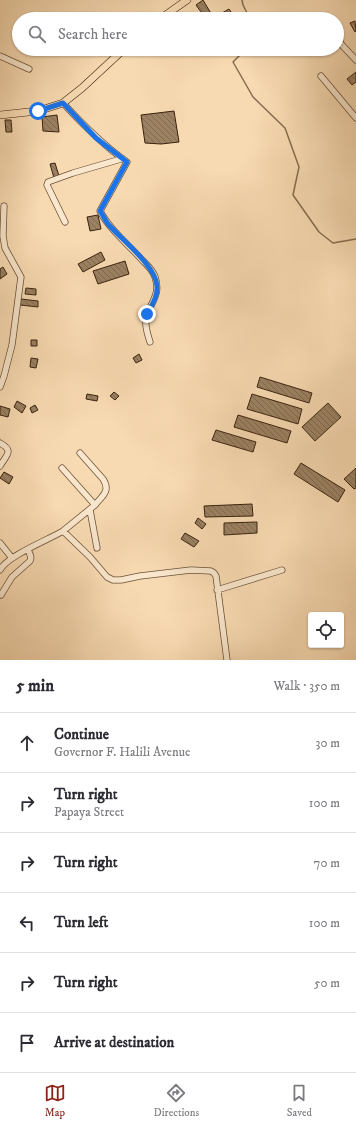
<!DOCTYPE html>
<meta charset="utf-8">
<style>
:root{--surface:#fff;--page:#f2f2f3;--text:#2b2b33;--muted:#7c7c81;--line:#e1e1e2;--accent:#8f2418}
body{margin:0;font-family:"IM FELL DW Pica",serif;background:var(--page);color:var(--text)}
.controls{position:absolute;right:12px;bottom:12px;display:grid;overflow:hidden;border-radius:4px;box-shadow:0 1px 3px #0004}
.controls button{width:36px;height:36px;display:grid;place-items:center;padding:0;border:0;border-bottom:1px solid var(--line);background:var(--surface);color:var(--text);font:20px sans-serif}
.stop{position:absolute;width:12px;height:12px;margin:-9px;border:3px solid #1a73e8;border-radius:50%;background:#fff}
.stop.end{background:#1a73e8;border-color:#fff;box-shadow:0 1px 4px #0008}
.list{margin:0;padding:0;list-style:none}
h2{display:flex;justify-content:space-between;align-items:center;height:52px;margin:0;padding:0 16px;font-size:17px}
h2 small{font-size:13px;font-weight:400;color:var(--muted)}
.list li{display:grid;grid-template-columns:26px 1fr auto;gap:12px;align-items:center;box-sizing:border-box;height:60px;padding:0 16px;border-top:1px solid var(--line)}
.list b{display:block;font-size:15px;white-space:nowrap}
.list p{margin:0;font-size:13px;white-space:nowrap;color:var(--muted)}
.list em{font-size:13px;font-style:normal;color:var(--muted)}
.icon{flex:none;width:22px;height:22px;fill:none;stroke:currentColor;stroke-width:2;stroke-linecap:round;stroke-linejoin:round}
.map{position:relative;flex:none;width:356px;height:660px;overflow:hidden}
.search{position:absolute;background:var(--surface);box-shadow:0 1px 3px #0004;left:12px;right:12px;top:12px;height:44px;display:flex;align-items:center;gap:10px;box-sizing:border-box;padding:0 14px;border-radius:22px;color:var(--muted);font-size:15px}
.sheet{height:412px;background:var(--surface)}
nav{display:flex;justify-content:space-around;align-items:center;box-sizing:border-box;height:56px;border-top:1px solid var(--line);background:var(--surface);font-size:11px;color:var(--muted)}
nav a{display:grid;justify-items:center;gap:2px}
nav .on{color:var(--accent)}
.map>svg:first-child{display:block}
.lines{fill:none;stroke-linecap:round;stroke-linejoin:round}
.stream{stroke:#856c4f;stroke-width:1.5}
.building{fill:url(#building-back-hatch);stroke:#39230e}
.minor-casing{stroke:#695137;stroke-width:7}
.major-casing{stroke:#39230e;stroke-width:8}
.minor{stroke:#fae7cd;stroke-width:5.5}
.major{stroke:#f8dab2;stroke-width:7}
.route{stroke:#1a73e8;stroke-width:5}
</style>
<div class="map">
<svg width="356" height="660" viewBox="0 0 356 660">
<defs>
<pattern id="building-back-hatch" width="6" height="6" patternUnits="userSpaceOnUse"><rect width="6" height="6" fill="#9c8263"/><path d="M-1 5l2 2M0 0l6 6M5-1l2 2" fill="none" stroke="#806a50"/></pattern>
</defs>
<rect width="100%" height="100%" fill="#f8dab2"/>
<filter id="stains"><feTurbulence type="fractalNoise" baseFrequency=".005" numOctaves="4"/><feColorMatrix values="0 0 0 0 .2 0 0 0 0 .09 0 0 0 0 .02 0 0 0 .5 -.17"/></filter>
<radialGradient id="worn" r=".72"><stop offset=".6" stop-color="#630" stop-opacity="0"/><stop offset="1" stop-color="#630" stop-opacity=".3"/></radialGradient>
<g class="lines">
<path class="stream" d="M242 0 243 5 250 19
M246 49 233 62 253 97 285 128 299 167 293 195 319 232 333 243 356 239"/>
</g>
<path class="building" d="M203 0 212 15 206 19 196 5Z
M229 9 236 19H226L222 13Z
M176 12 181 19H166Z
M200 14 204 19H193Z
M355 21 356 31 355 32 350 23Z
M356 72V82L352 85 347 79Z
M174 111 179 142 161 144 145 143 141 115Z
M57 115 59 132 43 131 42 117Z
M5 120H11L12 132H6Z
M55 163 59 176 54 178 50 164Z
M98 215 101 229 90 231 87 217Z
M101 252 105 260 83 272 78 264Z
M125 261 129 274 98 284 93 271Z
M3 267 7 274 0 279V269Z
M26 288 36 289V295L25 294Z
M21 299 38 301V307L20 305Z
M31 340H37V346H31Z
M139 354 142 360 136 363 133 358Z
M31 358 38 359 36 368 30 367Z
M260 377 312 393 309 403 257 387Z
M114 392 119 396 115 400 110 396Z
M87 394 98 396 97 401 86 399Z
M252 394 302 409 298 424 247 409Z
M17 401 26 406 22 413 14 407Z
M328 403 341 417 315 441 302 427Z
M35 405 38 410 32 413 30 408Z
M0 406 10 409 8 417 0 415Z
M238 415 291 431 287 443 234 427Z
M216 430 256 442 253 452 212 440Z
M301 463 345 490 338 502 294 474Z
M356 468V488L354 489 344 479Z
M4 472 13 477 9 484 0 478Z
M252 504 253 516 205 517 204 506Z
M198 518 206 524 202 529 195 523Z
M257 522V533L224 535V523Z
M185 533 199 541 194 547 181 539Z"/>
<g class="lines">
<g class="minor-casing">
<path id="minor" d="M337 35 341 44 356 60
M0 56 29 69
M321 76 356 118
M63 103C83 125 103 145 127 162L100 211C110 230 128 244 142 260 147 265 153 270 155 277 162 297 147 305 146 321 145 328 148 335 150 342
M65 222 47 185 48 182 73 173 121 159
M0 387 4 376 12 345 21 277 5 248 3 236 4 206
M0 443C14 451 7 454 0 466
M80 453 103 479C111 491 102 496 95 505
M62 468 95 505 63 531
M90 510 97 548
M0 543 12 558
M0 570C7 556 48 540 63 531L90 557 107 577 113 580H121L140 576 191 570 211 571 214 573 216 576 227 660
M217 590 282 570
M1 595 12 577 30 561C32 557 30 554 28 550"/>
</g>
<g class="major-casing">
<path id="major" d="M160 19 187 0
M0 115 38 111 63 103 82 88 124 49"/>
</g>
<use href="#minor" class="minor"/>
<use href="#major" class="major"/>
</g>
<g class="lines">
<path class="route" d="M38 111 63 103 96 138 127 162 100 211C103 215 105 220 108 224 121 239 156 266 157 286 158 296 152 305 147 314"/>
</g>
<rect width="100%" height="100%" filter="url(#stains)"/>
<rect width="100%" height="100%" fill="url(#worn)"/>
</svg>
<div class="controls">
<button><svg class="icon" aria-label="locate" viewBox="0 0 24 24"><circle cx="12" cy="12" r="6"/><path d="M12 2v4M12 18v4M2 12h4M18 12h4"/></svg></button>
</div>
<div class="stop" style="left:38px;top:111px"></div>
<div class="stop end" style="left:147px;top:314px"></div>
<div class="search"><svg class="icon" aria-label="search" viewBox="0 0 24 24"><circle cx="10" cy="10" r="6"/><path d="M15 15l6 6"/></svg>Search here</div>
</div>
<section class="sheet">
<h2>5 min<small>Walk · 350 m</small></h2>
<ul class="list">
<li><svg class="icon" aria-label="ahead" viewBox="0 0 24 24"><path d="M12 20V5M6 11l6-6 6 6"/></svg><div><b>Continue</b><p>Governor F. Halili Avenue</p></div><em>30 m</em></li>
<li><svg class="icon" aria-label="right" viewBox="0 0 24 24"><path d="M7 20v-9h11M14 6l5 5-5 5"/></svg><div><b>Turn right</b><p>Papaya Street</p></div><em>100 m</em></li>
<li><svg class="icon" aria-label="right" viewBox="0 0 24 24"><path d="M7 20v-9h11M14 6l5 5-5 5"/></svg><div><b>Turn right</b></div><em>70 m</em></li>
<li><svg class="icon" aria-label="left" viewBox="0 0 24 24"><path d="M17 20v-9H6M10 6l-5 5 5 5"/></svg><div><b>Turn left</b></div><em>100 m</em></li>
<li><svg class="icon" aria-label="right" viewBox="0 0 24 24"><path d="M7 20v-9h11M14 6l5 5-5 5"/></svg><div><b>Turn right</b></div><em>50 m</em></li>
<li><svg class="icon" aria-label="arrive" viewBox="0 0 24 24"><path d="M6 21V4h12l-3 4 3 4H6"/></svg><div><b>Arrive at destination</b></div></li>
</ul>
</section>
<nav>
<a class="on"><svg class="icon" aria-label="map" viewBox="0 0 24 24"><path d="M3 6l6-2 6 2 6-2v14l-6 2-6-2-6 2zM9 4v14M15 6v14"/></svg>Map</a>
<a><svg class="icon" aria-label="directions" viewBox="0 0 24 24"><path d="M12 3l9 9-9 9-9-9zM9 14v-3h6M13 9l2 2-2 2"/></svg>Directions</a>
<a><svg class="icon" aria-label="saved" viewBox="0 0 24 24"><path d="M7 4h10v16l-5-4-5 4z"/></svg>Saved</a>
</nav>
